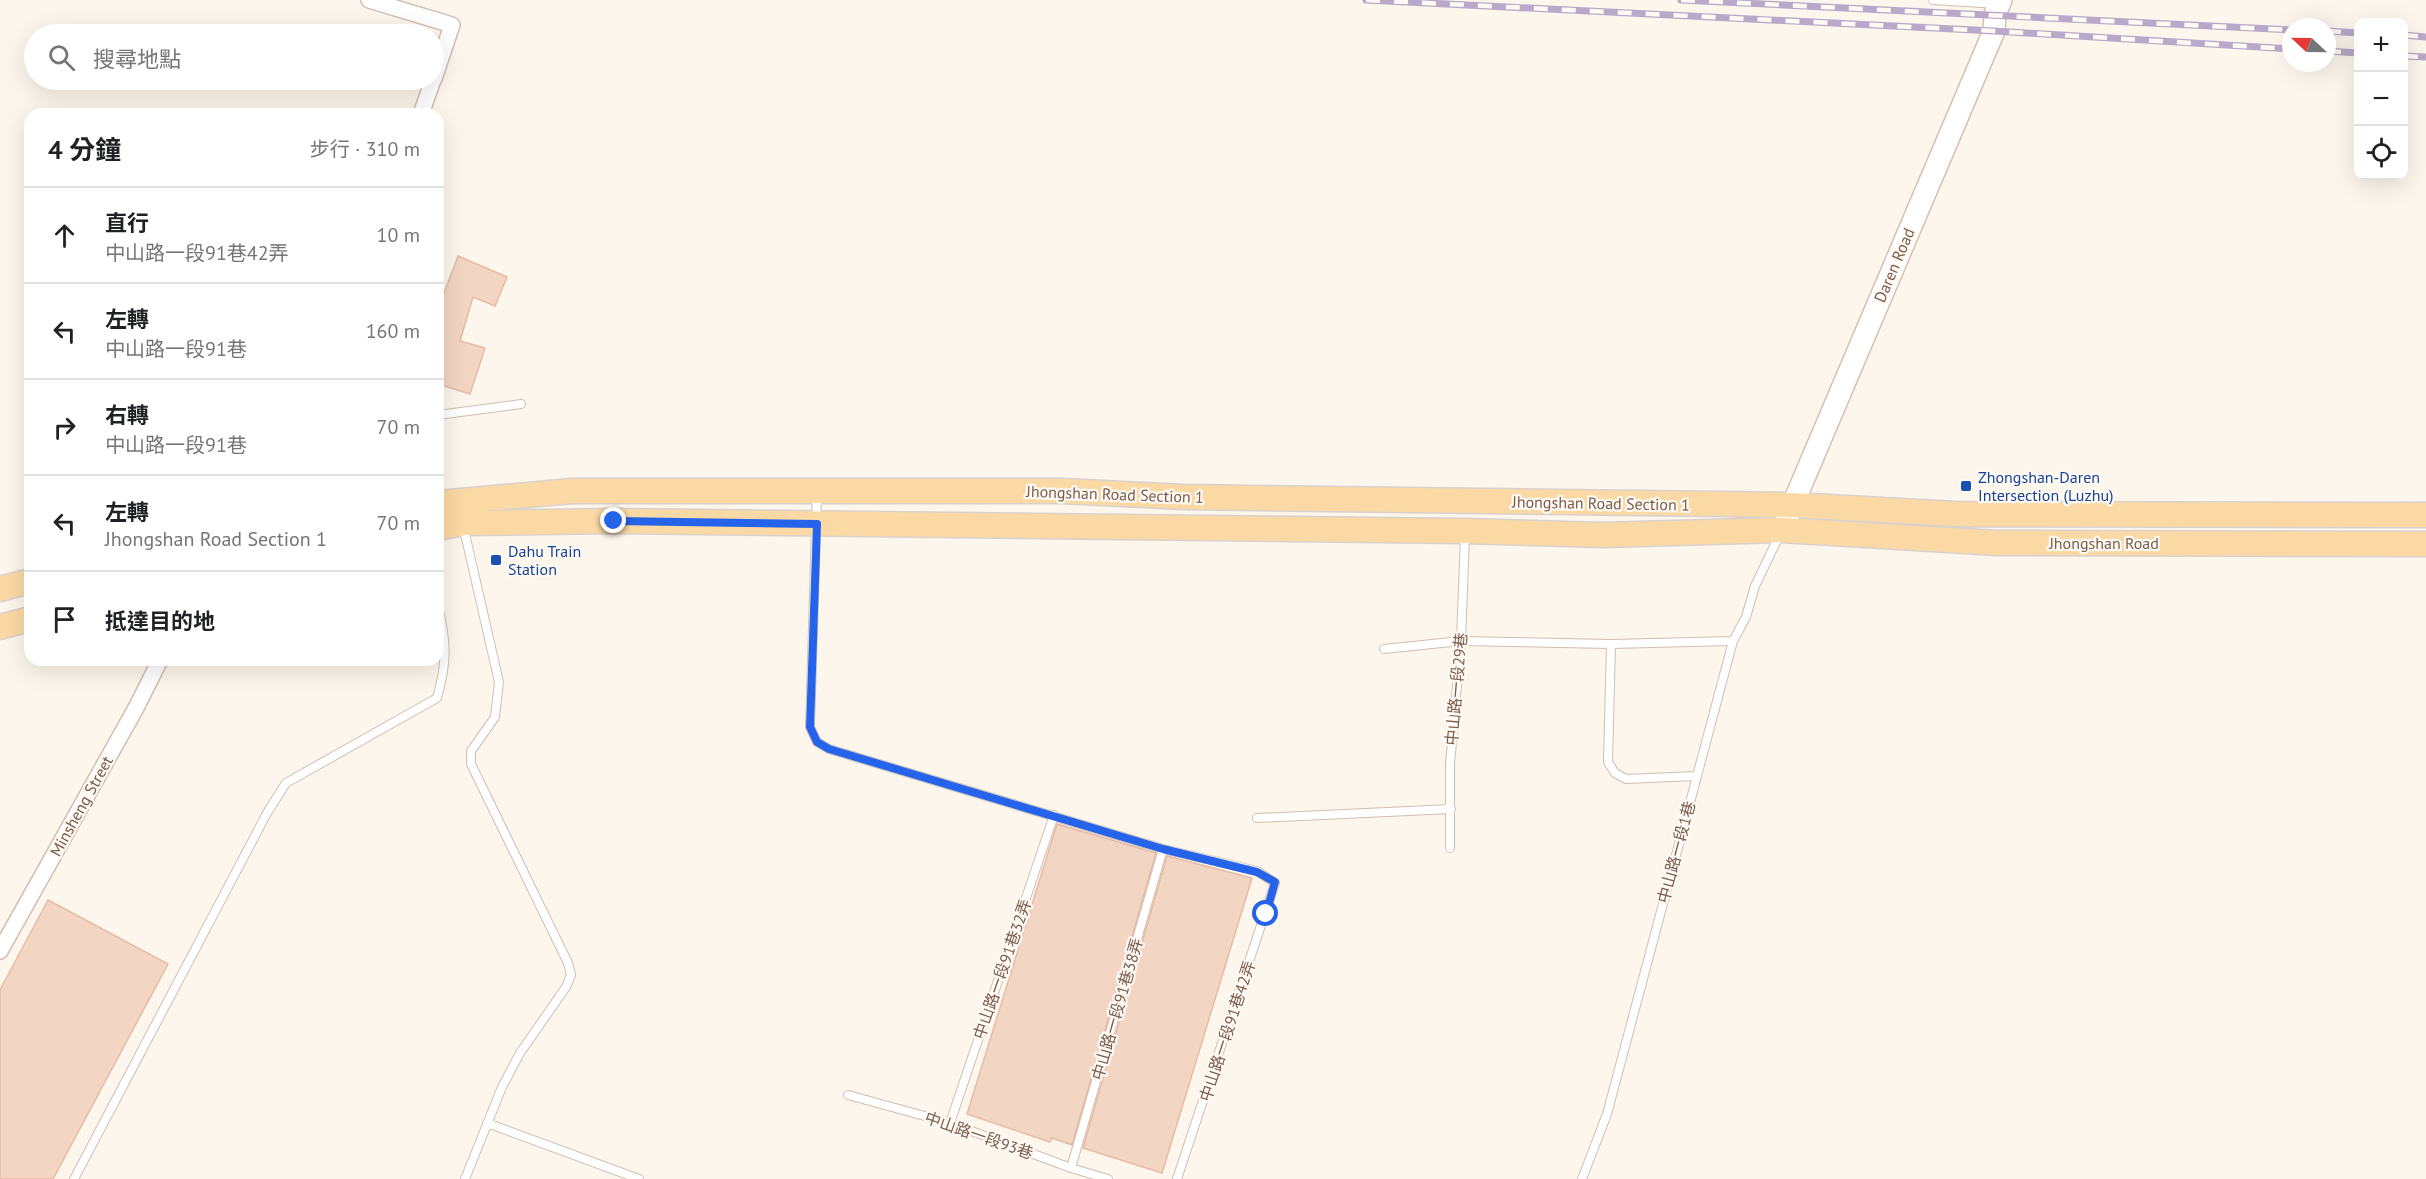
<!DOCTYPE html>
<html lang="zh-TW">
<meta charset="utf-8">
<style>
:root{--surface:#fff;--page:#f6f6f6;--text:#202124;--muted:#757577;--line:#e0e0e0}
body{margin:0;font-family:"PT Sans","Noto Sans TC",sans-serif;background:var(--page);color:var(--text)}
.controls{position:absolute;right:18px;top:18px;display:grid;overflow:hidden;border-radius:12px;box-shadow:0 6px 24px #0002}
.controls button{width:54px;height:54px;display:grid;place-items:center;padding:0;border:0;border-bottom:2px solid var(--line);background:var(--surface);color:var(--text);font:30px sans-serif}
.compass{position:absolute;left:2282px;top:18px;width:54px;height:54px;border-radius:50%;background:var(--surface);box-shadow:0 6px 24px #0002;rotate:292deg}
.stop{position:absolute;width:18px;height:18px;margin:-14px;border:4px solid #2563eb;border-radius:50%;background:#fff}
.stop.end{background:#2563eb;border-color:#fff;box-shadow:0 2px 6px #0008}
.list{margin:0;padding:0;list-style:none}
h2{display:flex;justify-content:space-between;align-items:center;height:78px;margin:0;padding:0 24px;font-size:26px}
h2 small{font-size:20px;font-weight:400;color:var(--muted)}
.list li{display:grid;grid-template-columns:39px 1fr auto;gap:18px;align-items:center;box-sizing:border-box;height:96px;padding:0 24px;border-top:2px solid var(--line)}
.list b{display:block;font-size:22px;white-space:nowrap}
.list p{margin:0;font-size:20px;white-space:nowrap;color:var(--muted)}
.list em{font-size:20px;font-style:normal;color:var(--muted)}
.icon{flex:none;width:33px;height:33px;fill:none;stroke:currentColor;stroke-width:2;stroke-linecap:round;stroke-linejoin:round}
.map{position:relative;flex:none;width:2426px;height:1179px;overflow:hidden}
.search{position:absolute;background:var(--surface);box-shadow:0 6px 24px #0002;left:24px;top:24px;width:420px;height:66px;display:flex;align-items:center;gap:15px;box-sizing:border-box;padding:0 21px;border-radius:33px;color:var(--muted);font-size:22px}
.panel{position:absolute;background:var(--surface);box-shadow:0 6px 24px #0002;left:24px;top:108px;width:420px;height:558px;border-radius:18px}
.map>svg:first-child{display:block}
.building{fill:#f3d5c3;stroke:#e6bba3;stroke-width:1.5}
.lines{fill:none;stroke-linecap:round;stroke-linejoin:round}
.lane-casing{stroke:#d1beb0;stroke-width:10}
.street-casing{stroke:#d1beb0;stroke-width:18}
.secondary-casing{stroke:#d6c0b0;stroke-width:24}
.primary-casing{stroke:#dad1cd;stroke-width:27}
.lane{stroke:#fff;stroke-width:8}
.street{stroke:#fff;stroke-width:15}
.secondary{stroke:#fff;stroke-width:21}
.primary{stroke:#fbd9a5;stroke-width:24}
.rail-casing{stroke:#b9a8c9;stroke-width:7}
.rail{stroke:#fffaf3;stroke-width:4.5;stroke-dasharray:14;stroke-linecap:butt}
.route{stroke:#2563eb;stroke-width:8}
.transit-dot{fill:#1a4fb4;stroke:#fffaf3;stroke-width:2}
.labels{text-anchor:middle;dominant-baseline:central;stroke-width:4.5;stroke-linejoin:round;paint-order:stroke}
.street-label{font-size:16px;fill:#7a5c4d;stroke:#fffaf3}
.transit-label{font-size:16px;fill:#164399;stroke:#fffaf3;text-anchor:start}
</style>
<div class="map">
<svg width="2426" height="1179" viewBox="0 0 2426 1179">
<rect width="100%" height="100%" fill="#fdf6ec"/>
<path class="building" d="M458 256 507 277 495 306 473 297 460 341 485 348 470 394 438 384V309Z
M1057 824 1156 853 1072 1145 1052 1138 1050 1142 967 1114Z
M1167 856 1252 878 1162 1173 1083 1148Z
M48 900 168 964 53 1179H0V990Z"/>
<g class="lines">
<g class="lane-casing">
<path id="lane" d="M1933 0 1998 4
M438 415 521 404
M817 493 810 727 817 742 829 749 1163 849 1257 871 1275 883 1177 1179
M463 525 499 682 495 717 471 751V764L568 963 571 975 566 987 520 1053 502 1087 465 1179
M1611 644 1608 762 1615 773 1626 779 1696 776
M1384 649 1461 641 1611 644 1733 641
M1257 818 1451 809
M1450 848V764L1461 641 1465 535
M848 1095 950 1123 1071 1168 1108 1179
M487 1123 639 1179
M950 1123 1054 815
M1071 1168 1163 849
M74 1179 267 813 286 783 437 698C447 663 447 643 438 607
M1582 1179 1607 1114 1733 641 1746 617 1755 586 1780 534"/>
</g>
<g class="street-casing">
<path id="street" d="M369 0 452 25 434 79
M421 114 433 80
M0 951 136 708 160 660"/>
</g>
<g class="secondary-casing">
<path id="secondary" d="M1787 518 1994 31 1995 14 2001 0"/>
</g>
<g class="primary-casing">
<path id="primary" d="M438 503 572 491H1062L1184 497 1792 505 1955 514 2426 515
M438 528 463 523 614 521 1465 531 1603 535 1782 530 1998 543 2426 544
M0 589 30 581
M0 627 30 619"/>
</g>
<use href="#lane" class="lane"/>
<use href="#street" class="street"/>
<use href="#secondary" class="secondary"/>
<use href="#primary" class="primary"/>
<g class="rail-casing">
<path id="rail" d="M1366 0 1994 31 2291 49
M1681 0 2291 30
M2327 31 2358 33
M2404 35 2426 37
M2327 51 2358 53
M2404 56 2426 57"/>
</g>
<use href="#rail" class="rail"/>
</g>
<g class="lines">
<path class="route" d="M614 521 817 524 810 727 817 742 829 749 1163 849 1257 872 1275 882 1266 914"/>
</g>
<g class="transit-dot">
<rect x="1960" y="480" width="12" height="12" rx="3"/>
<rect x="490" y="554" width="12" height="12" rx="3"/>
</g>
<g class="labels">
<g class="street-label">
<text transform="translate(1894 265) rotate(-67)">Daren Road</text>
<text transform="translate(1115 494) rotate(2)">Jhongshan Road Section 1</text>
<text transform="translate(1601 503) rotate(1)">Jhongshan Road Section 1</text>
<text x="2104" y="543">Jhongshan Road</text>
<text transform="translate(1456 689) rotate(-85)">中山路一段29巷</text>
<text transform="translate(81 806) rotate(-61)">Minsheng Street</text>
<text transform="translate(1676 852) rotate(-75)">中山路一段1巷</text>
<text transform="translate(1002 969) rotate(-71)">中山路一段91巷32弄</text>
<text transform="translate(1117 1009) rotate(-74)">中山路一段91巷38弄</text>
<text transform="translate(1227 1031) rotate(-72)">中山路一段91巷42弄</text>
<text transform="translate(979 1135) rotate(19)">中山路一段93巷</text>
</g>
<g class="transit-label">
<text x="1978" y="477">Zhongshan-Daren<tspan x="1978" dy="18">Intersection (Luzhu)</tspan></text>
<text x="508" y="551">Dahu Train<tspan x="508" dy="18">Station</tspan></text>
</g>
</g>
</svg>
<div class="controls">
<button>+</button>
<button>−</button>
<button><svg class="icon" aria-label="locate" viewBox="0 0 24 24"><circle cx="12" cy="12" r="6"/><path d="M12 2v4M12 18v4M2 12h4M18 12h4"/></svg></button>
</div>
<svg class="compass" viewBox="-18 -18 36 36"><path d="M0-13l5 13h-10z" fill="#e53935"/><path d="M0 13l5-13h-10z" fill="#757577"/></svg>
<div class="stop" style="left:1266px;top:914px"></div>
<div class="stop end" style="left:614px;top:521px"></div>
<div class="search"><svg class="icon" aria-label="search" viewBox="0 0 24 24"><circle cx="10" cy="10" r="6"/><path d="M15 15l6 6"/></svg>搜尋地點</div>
<section class="panel">
<h2>4 分鐘<small>步行 · 310 m</small></h2>
<ul class="list">
<li><svg class="icon" aria-label="ahead" viewBox="0 0 24 24"><path d="M12 20V5M6 11l6-6 6 6"/></svg><div><b>直行</b><p>中山路一段91巷42弄</p></div><em>10 m</em></li>
<li><svg class="icon" aria-label="left" viewBox="0 0 24 24"><path d="M17 20v-9H6M10 6l-5 5 5 5"/></svg><div><b>左轉</b><p>中山路一段91巷</p></div><em>160 m</em></li>
<li><svg class="icon" aria-label="right" viewBox="0 0 24 24"><path d="M7 20v-9h11M14 6l5 5-5 5"/></svg><div><b>右轉</b><p>中山路一段91巷</p></div><em>70 m</em></li>
<li><svg class="icon" aria-label="left" viewBox="0 0 24 24"><path d="M17 20v-9H6M10 6l-5 5 5 5"/></svg><div><b>左轉</b><p>Jhongshan Road Section 1</p></div><em>70 m</em></li>
<li><svg class="icon" aria-label="arrive" viewBox="0 0 24 24"><path d="M6 21V4h12l-3 4 3 4H6"/></svg><div><b>抵達目的地</b></div></li>
</ul>
</section>
</div>
